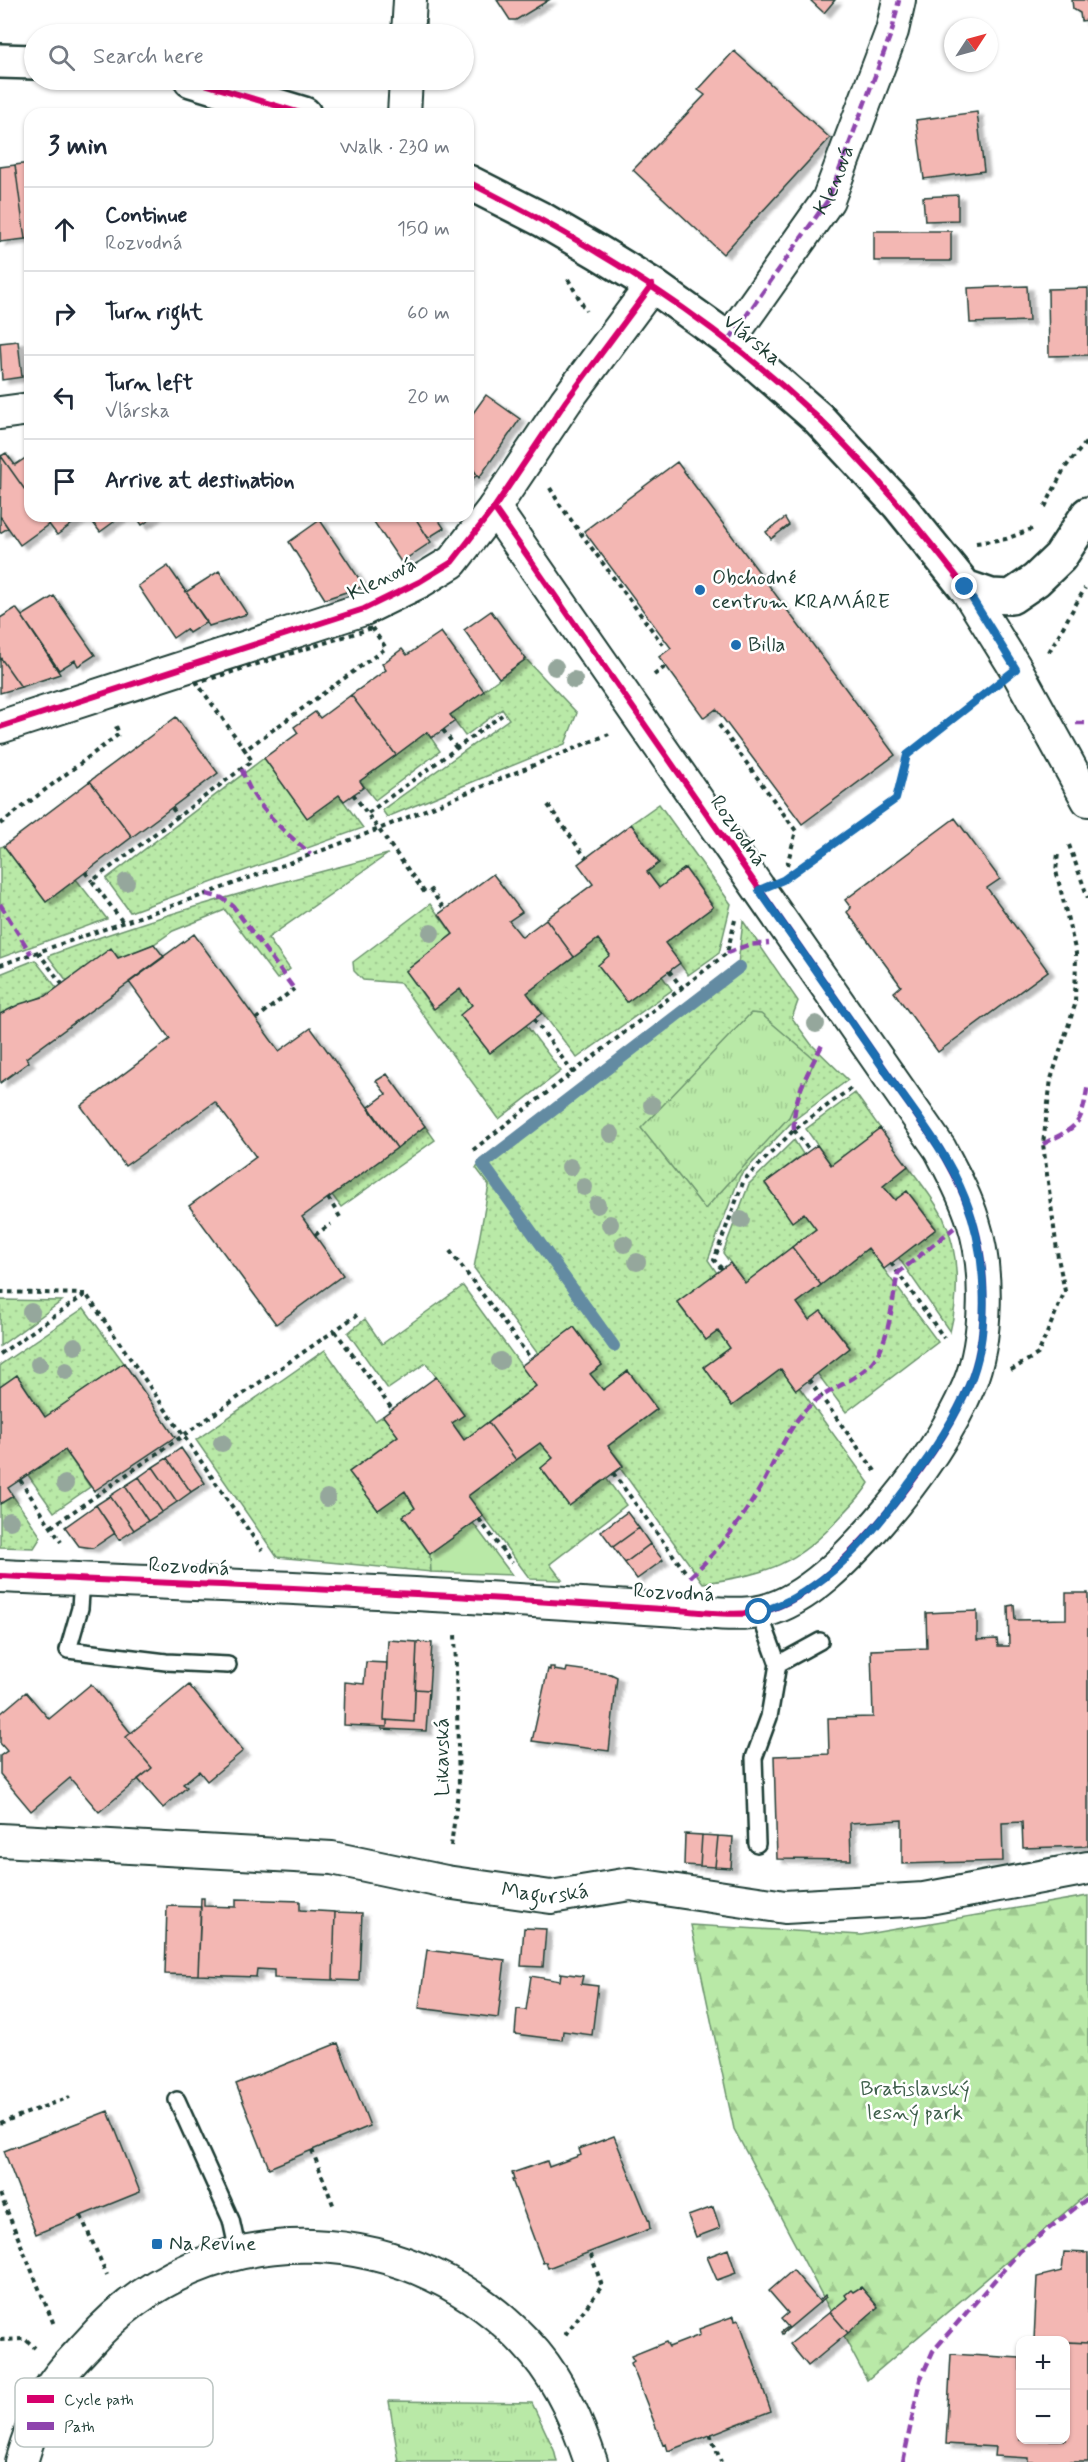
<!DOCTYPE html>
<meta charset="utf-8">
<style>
:root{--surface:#fff;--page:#f6f6f7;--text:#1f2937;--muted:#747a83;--line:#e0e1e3}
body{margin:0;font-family:Mynerve,sans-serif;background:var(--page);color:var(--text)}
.controls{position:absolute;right:18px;bottom:18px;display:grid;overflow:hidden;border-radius:12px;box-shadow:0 2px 4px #0004}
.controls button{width:54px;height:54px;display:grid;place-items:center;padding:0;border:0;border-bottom:2px solid var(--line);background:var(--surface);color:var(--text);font:30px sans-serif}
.compass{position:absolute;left:944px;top:18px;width:54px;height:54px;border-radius:50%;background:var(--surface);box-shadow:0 2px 4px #0004;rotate:54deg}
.stop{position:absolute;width:18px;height:18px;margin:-14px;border:4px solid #1f6fb2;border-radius:50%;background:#fff}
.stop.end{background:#1f6fb2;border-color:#fff;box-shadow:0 2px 6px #0008}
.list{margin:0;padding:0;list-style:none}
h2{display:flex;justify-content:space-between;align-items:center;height:78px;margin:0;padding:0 24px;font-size:26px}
h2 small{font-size:20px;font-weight:400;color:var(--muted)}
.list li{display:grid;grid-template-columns:39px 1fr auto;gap:18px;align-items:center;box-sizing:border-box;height:84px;padding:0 24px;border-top:2px solid var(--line)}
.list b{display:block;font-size:22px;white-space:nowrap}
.list p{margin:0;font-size:20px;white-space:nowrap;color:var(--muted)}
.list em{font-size:20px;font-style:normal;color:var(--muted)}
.icon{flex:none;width:33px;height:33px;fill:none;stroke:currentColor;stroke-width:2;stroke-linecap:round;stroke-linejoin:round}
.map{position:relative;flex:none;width:1088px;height:2462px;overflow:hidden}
.search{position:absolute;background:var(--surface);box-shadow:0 2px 4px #0004;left:24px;top:24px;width:450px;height:66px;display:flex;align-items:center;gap:15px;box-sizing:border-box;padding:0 21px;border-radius:33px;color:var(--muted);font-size:22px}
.panel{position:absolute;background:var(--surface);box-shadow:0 2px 4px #0004;left:24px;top:108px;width:450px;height:414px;border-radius:18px}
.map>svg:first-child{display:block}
.grass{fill:url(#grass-dots);stroke:#6c936e;stroke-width:1.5}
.forest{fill:url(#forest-firs);stroke:#6c936e;stroke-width:1.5}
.park{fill:url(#park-tufts);stroke:#6c936e;stroke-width:1.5}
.garden{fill:#b9e9a7;stroke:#6c936e;stroke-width:1.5}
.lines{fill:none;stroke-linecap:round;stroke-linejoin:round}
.stream{stroke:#648ba2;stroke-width:12}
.building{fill:#f3b7b3;stroke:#1f3d34;stroke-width:1.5;filter:url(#shadow)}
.lane-casing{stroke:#1f3d34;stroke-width:20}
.street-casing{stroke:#1f3d34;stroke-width:36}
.secondary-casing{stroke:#1f3d34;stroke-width:38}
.path{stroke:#1f3d34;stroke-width:4;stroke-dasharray:4.5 4.5;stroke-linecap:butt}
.lane{stroke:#fff;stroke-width:15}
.street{stroke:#fff;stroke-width:32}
.secondary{stroke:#fff;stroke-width:33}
.quiet{stroke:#8e44ad;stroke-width:4.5;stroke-dasharray:9 4.5;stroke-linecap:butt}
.cycleway-casing{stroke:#fff;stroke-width:10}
.cycleway{stroke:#d6006c;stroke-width:6}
.tree{fill:#95a79c}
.route{stroke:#1f6fb2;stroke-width:8}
.poi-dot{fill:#1f6fb2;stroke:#fff;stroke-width:2}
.labels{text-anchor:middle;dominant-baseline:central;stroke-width:5;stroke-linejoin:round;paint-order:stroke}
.street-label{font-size:21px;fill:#1f3d34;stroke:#fff}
.poi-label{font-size:21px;fill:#1f3d34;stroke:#fff;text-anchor:start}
.park-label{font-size:21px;fill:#3e5f4b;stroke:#fff}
.key{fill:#fff;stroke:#bcc5c2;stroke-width:1.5}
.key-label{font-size:16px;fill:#1f3d34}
</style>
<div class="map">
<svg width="1088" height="2462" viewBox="0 0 1088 2462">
<defs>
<pattern id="grass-dots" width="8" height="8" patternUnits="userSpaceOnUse" patternTransform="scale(1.5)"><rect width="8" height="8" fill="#b9e9a7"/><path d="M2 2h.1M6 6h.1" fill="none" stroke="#9fc990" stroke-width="1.8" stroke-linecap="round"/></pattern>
<pattern id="forest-firs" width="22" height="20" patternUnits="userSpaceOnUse" patternTransform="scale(1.5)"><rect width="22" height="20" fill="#b9e9a7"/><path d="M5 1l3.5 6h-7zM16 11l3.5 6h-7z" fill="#9fc990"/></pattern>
<pattern id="park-tufts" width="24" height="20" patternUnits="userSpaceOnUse" patternTransform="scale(1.5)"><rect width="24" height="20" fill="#b9e9a7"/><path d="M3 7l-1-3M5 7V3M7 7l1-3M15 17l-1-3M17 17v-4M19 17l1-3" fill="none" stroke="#9fc990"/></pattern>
<filter id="shadow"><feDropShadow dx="6" dy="4" stdDeviation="1.5" flood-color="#0004"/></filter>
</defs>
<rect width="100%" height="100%" fill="#fff"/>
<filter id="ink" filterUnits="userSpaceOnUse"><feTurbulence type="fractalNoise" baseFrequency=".0167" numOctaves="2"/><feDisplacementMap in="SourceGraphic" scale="12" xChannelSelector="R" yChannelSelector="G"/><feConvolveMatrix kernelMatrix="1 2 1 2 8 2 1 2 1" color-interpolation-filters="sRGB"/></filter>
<g filter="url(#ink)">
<path class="grass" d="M526 659 577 713 565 744 387 817 382 810 509 719 502 709 465 736 450 715Z
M427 732 440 751 375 800 360 781Z
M264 758 307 817 339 795 363 828 130 912 106 879Z
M659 804 731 904 719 953 688 975 665 943 713 906 685 868 659 888 647 872 659 862 631 824Z
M4 846 46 902 76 879 107 919 0 958V847Z
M388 854 268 938 290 969 277 979 225 910 173 931 154 944 67 981 48 956C159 914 273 884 388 854Z
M430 904 453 934 406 971 433 1009 460 989 472 1005 461 1015 489 1052 526 1025 561 1071 499 1119 400 983 363 980 354 971 353 962Z
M743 921 798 1001 792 1018 811 1044 848 1080 794 1120 740 1176 708 1260 717 1273 677 1303 706 1340 718 1331 730 1348 704 1367 732 1406 781 1369 796 1389 799 1387 869 1483C862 1495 852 1505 842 1515 799 1564 766 1575 703 1583L620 1468 623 1465 608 1446 657 1409 628 1371 603 1390 590 1374 602 1365 574 1327 538 1354 474 1268 489 1185 476 1168 738 964Z
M598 939 610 955 627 1002 662 976 672 990 577 1058 527 993Z
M35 960 57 988C40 1000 19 1005 0 1014V974Z
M855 1093 880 1128 831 1165 806 1129Z
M425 1126 435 1140 341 1207 332 1195Z
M794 1140 803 1154 765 1184 792 1221 804 1213 816 1229 745 1283 723 1253 749 1184Z
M908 1166C920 1182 934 1199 943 1217 960 1253 959 1295 950 1332L898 1257 936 1228 907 1191 895 1200 883 1186Z
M868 1248 938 1342 846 1412 817 1373 850 1347 821 1311 809 1320 797 1303Z
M463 1286 536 1386 464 1440 452 1423 464 1415 426 1363 388 1389 348 1333 365 1319 382 1344Z
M0 1300 62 1301 0 1346Z
M84 1308 124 1363 45 1417 17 1375 0 1387V1365Z
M325 1350 375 1421 383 1416 398 1436 349 1472 378 1510 405 1491 415 1508 403 1517 430 1554 431 1572 277 1557 196 1440Z
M540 1443 553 1458 541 1468 569 1506 606 1478 626 1505 550 1564 562 1580 530 1579 468 1496Z
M65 1450 90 1487 54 1512 28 1475Z
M13 1496 41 1537 34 1548 0 1547V1504Z"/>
<path class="forest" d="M1088 1896V2193L867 2380 734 2129 691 1925 861 1935Z"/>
<path class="park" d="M751 1013 761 1014 815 1060 789 1117 705 1209 641 1128Z
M389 2401 532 2403 554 2450 557 2462H399Z"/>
<path class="garden" d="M473 1523 512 1575 431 1572 430 1554Z"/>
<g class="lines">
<path class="stream" d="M614 1346 483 1164 740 967"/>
</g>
<path class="building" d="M497 0H549L516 20H510Z
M810 0H835L824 13Z
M1072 0H1088V20L1081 21 1080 13 1073 9Z
M734 51 830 138 723 254 633 170 705 95 698 90Z
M977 112 984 171 924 179 916 120Z
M30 163V239H25L15 165Z
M15 165 25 239 0 242V167Z
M958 195V220L925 221 923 197Z
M874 231H951V261H874Z
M1027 286 1029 321 970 323 968 288Z
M1088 288V355L1049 356 1048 289Z
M18 341 22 377 2 380 0 343Z
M486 395 520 419 479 478 468 461V420Z
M6 453 15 465 30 455V497L1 456Z
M1 456 30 497V516H43L49 524 20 545 0 516Z
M468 461 477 475 468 483Z
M677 462 895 755 802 824 716 709 704 718 666 666 659 657 671 648 584 531Z
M0 516 8 528 0 533Z
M43 516H83L57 535Z
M88 516H122L100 532Z
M136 516H155L142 525Z
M383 516H414L431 542 401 562 374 522Z
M414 516H436L444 528 428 538Z
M785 518 789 525 771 539 766 532Z
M320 520 364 586 325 599 289 542Z
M168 566 207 622 189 633 186 629 173 638 138 586Z
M219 571 247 614 209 626 186 592Z
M54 596 95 655 78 666 75 660 59 670 22 616Z
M16 608 22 616 60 674 21 687 0 657V618Z
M491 611 526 659 499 678 464 630Z
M441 632 484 691 450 715 455 721 443 730 431 738 427 732 396 755 351 695 386 670 382 664 402 649 407 655Z
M0 657 21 687 0 693Z
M351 695 396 755 360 781 364 787 344 801 339 795 307 818 264 758 298 733 294 727 315 712 320 718Z
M176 717 218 773 132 837 90 781Z
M90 781 132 837 46 902 4 846Z
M955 818 1000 879 987 888 1048 971 938 1052 894 992 901 986 847 912 851 908 845 900Z
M631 824 659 863 647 872 659 888 685 868 713 907 665 943 680 963 627 1002 598 965 610 955 598 939 574 957 546 919 593 884 578 864Z
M493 874 522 912 509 921 522 937 546 919 574 957 527 993 542 1013 490 1053 460 1015 472 1005 460 989 434 1009 406 971 453 934 439 914Z
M194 934 279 1051 311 1028 397 1148 302 1217 343 1275 276 1324 189 1206 256 1157 215 1102 125 1166 81 1106 170 1039 129 982Z
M154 944 164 957 26 1058 29 1062 0 1083V1014L20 1004 46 996 111 948 118 958Z
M387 1074 425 1126 397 1148 369 1107 386 1094 376 1081Z
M880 1128 908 1166 883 1186 895 1200 907 1191 936 1229 884 1269 868 1248 821 1285 792 1247 816 1229 804 1213 792 1222 765 1183 817 1145 831 1165Z
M792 1247 821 1285 797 1303 809 1320 821 1311 850 1348 796 1390 781 1369 732 1406 704 1367 730 1348 718 1331 706 1340 677 1302 730 1263 745 1283Z
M574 1327 602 1365 590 1374 603 1390 628 1371 657 1409 608 1446 623 1466 569 1506 541 1468 553 1458 540 1443 516 1460 488 1422 536 1386 521 1366Z
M124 1363 175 1437 94 1491 65 1450 8 1488 13 1496 0 1504V1387L17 1375 45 1417Z
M436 1377 464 1415 452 1423 464 1440 488 1422 516 1460 468 1496 483 1516 430 1554 403 1516 415 1508 405 1491 378 1510 349 1472 398 1436 383 1416Z
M181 1448 205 1483 191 1492 167 1458Z
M167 1458 191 1492 177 1502 153 1467Z
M153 1467 177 1502 162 1512 139 1477Z
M139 1477 162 1512 148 1521 125 1486Z
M125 1486 148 1521 134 1530 110 1496Z
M110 1496 134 1530 119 1540 96 1505Z
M96 1505 115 1533 93 1548 79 1546 65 1527Z
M627 1512 639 1528 613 1547 601 1531Z
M639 1528 650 1544 625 1563 613 1547Z
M650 1544 663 1560 637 1579 625 1563Z
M1066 1593H1088V1846L1023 1848 1022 1822 1002 1823 1003 1861 902 1864V1820L850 1823 851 1860 777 1859 774 1756 829 1754 828 1718 873 1717 871 1650 927 1648 926 1613 947 1612 977 1611V1640L997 1639 998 1646H1009L1008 1606 1014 1605 1015 1620 1066 1619Z
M388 1640 417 1642 414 1722 384 1720Z
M417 1642 432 1643 429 1690 415 1689Z
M366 1662 387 1663 384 1720H387V1727L344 1725 345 1682 364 1684Z
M550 1667H554V1670L566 1672 567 1668 611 1674 617 1677 609 1751 532 1741 548 1669 550 1670Z
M91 1684 131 1733 126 1737 152 1768 99 1812 70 1778 31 1811 0 1774V1756L7 1751 0 1743V1714L26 1692 49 1719Z
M189 1685 243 1751 207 1781 199 1771 183 1784 187 1787 163 1808 138 1779 152 1768 126 1737Z
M415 1689 429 1690 426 1731 382 1729 381 1727H387V1720L414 1722Z
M685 1834 702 1835 700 1866 684 1865Z
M702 1835 718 1836 715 1867 700 1866Z
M718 1836 733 1837 731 1868 715 1867Z
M201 1898H204V1906L236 1907V1899L300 1901V1910L335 1912 333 1980 274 1978V1970L257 1969 256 1977 198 1975Z
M167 1906 201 1907 198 1975 165 1974Z
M335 1912 362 1913 359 1981 333 1980Z
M524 1928 546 1929 543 1967 521 1966Z
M427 1950 505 1960 498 2018 419 2008Z
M561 1973 583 1976 581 1984 598 1986 592 2035 563 2031 562 2040 515 2034 517 2009 526 2010 531 1976 560 1981Z
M338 2043 370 2126 269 2168 236 2084Z
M108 2111 140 2192 36 2234 4 2151Z
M614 2136 649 2222 650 2229 548 2268 546 2262 543 2263 512 2180H514L512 2173 547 2161 549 2167 581 2155 579 2149Z
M713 2207 720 2228 696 2237 688 2216Z
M728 2249 736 2273 717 2280 707 2257Z
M1064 2252 1088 2253V2343L1034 2340 1037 2277 1062 2271Z
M793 2270 819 2301 825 2295 826 2297 782 2334 781 2332 788 2327 781 2319 788 2313 769 2291Z
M861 2287 878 2307 848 2333 830 2312 847 2298 845 2295 851 2290 853 2292Z
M830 2312 848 2333 808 2366 790 2344Z
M734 2316 735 2321 739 2320 771 2411 668 2451 666 2444 663 2445 631 2363 634 2361 631 2356 666 2342 669 2347 700 2335 699 2329Z
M1066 2342 1088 2343V2462H1028V2458L994 2456 995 2447 946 2444 951 2354 1020 2358V2440H1066Z"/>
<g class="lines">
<g class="lane-casing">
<path id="lane" d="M82 1579 80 1608 68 1650 166 1662 228 1665
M778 1664 820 1641
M757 1844 754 1758 769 1717 778 1664 759 1612
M177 2100 231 2220 238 2252"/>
</g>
<g class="street-casing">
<g id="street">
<path d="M408 34 410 0"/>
<path d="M404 114 406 80"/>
<path id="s1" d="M729 340 828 200 892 31 899 0"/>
<path d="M0 413 30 409"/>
<path d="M965 587 1016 669 1088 800"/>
<path d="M0 727 364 609 419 582 452 562 494 508 566 401 652 285"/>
<path d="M0 1576C173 1583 346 1589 518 1600 571 1603 625 1607 678 1610 703 1612 739 1617 764 1611 808 1600 849 1556 878 1523 914 1482 948 1435 969 1385 988 1339 988 1267 973 1221 965 1195 952 1172 940 1149L494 508"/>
<path id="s2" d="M0 1840 332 1858 446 1882 551 1897 630 1884 785 1907 924 1899 1088 1868"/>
<path d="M21 2462C28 2438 36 2416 47 2394 57 2376 73 2360 87 2345 207 2206 418 2217 535 2353 562 2385 578 2424 591 2462"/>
</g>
</g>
<g class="secondary-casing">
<path id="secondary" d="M0 61 34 62
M191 80 304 114
M468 182 543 220 598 252 652 285 729 340 818 418 898 504 965 587 991 596 1011 597 1036 580 1060 557 1088 514"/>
</g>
<path class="path" d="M568 279 586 311
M550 488 560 505 663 645
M1045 507 1064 469 1088 440
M976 543 1006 539 1032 529
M372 628 386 648 245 750 197 683Z
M1049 652 1085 588
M654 675 666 666
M719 725 796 831 787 865
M443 730 457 749
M353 794 425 893
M548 805 586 858
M172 808 178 816
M368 813 502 715
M0 824 119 734 116 726
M1069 845 1088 898
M85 872 92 881
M793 873 896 799 907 755 987 691
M430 889 445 910
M122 921 92 881 252 761 245 750
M38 952 62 984
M0 965 206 894 379 829 609 734
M669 971 683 989
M256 1019 294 989
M534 1019 573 1073
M794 1130 809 1150
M473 1150 727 953 735 920
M328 1198 340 1217
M315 1235 331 1224
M450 1251 531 1359
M891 1263 944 1338
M722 1269 714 1260 744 1180 794 1130 854 1086
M0 1292 85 1294
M335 1331 392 1409
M0 1354 86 1294 262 1550
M1011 1370 1038 1354 1065 1291 1058 1258 1043 1144 1051 1079 1075 1005 1076 953 1056 871 1058 853
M809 1380 875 1471
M613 1473 687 1574
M20 1480 61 1542
M479 1519 512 1563
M51 1527 357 1315
M451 1846 459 1785 455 1632
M0 2123 70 2097
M312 2150 334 2207
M0 2194 55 2327
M81 2216 107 2275
M565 2335 602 2286 590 2252
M0 2340 25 2339 35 2348
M710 2434 721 2462"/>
<use href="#lane" class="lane"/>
<use href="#street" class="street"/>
<use href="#secondary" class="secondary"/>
<path class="quiet" d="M729 340 828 200 892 31 899 0
M1076 723H1088
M242 769C250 802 285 833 311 854
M206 894 222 898 233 906 294 989
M0 904 31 954
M727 953 748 945 769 943
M794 1130C792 1099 808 1072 822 1045
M1043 1144C1080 1125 1081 1126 1088 1084
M690 1577C720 1549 742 1520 763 1483 775 1461 785 1435 801 1415 822 1388 859 1383 876 1357 891 1333 892 1299 898 1273L954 1228
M903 2462 920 2380 933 2351 1020 2251 1088 2198"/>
<g class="cycleway-casing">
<path id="cycleway" d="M191 80 304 114
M468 182C595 245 713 319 816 416 871 468 919 528 965 587
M0 727 364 609 419 582 452 562 494 508 566 401 652 285
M0 1576C173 1583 346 1589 518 1600 571 1603 625 1607 678 1610 703 1612 739 1617 764 1611 808 1600 849 1556 878 1523 914 1482 948 1435 969 1385 988 1339 988 1267 973 1221 965 1195 952 1172 940 1149L494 508"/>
</g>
<use href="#cycleway" class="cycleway"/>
</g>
<g class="tree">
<circle cx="555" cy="667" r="9"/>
<circle cx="574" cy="680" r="9"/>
<circle cx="126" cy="882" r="9"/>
<circle cx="431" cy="933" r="9"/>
<circle cx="816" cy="1024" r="9"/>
<circle cx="652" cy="1105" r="9"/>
<circle cx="611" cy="1134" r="9"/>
<circle cx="570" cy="1167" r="9"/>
<circle cx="584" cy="1187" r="9"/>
<circle cx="597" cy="1205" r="9"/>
<circle cx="741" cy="1220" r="9"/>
<circle cx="610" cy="1224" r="9"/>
<circle cx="624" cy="1244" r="9"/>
<circle cx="637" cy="1262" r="9"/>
<circle cx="31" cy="1312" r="9"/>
<circle cx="75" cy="1346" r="9"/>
<circle cx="500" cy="1361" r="9"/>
<circle cx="39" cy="1364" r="9"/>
<circle cx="66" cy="1371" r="9"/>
<circle cx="222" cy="1443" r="9"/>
<circle cx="65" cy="1484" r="9"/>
<circle cx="327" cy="1498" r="9"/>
<circle cx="10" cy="1521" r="9"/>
</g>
</g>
<g class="lines" filter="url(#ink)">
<path class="route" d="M759 1612C822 1595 871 1536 908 1485 932 1454 954 1421 969 1385 992 1332 986 1250 965 1198 947 1152 914 1112 886 1072 844 1011 801 950 759 890L783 880 896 799 907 755 1016 669 965 587"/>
</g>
<g class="poi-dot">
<circle cx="700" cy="590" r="6"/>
<circle cx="736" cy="645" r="6"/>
<rect x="151" y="2238" width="12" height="12" rx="3"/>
</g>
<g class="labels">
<g class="street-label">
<text stroke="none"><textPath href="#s1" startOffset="192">Klenová</textPath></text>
<text transform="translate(752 340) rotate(39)">Vlárska</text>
<text transform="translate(382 579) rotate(-26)">Klenová</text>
<text transform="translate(738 831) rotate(55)">Rozvodná</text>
<text transform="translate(189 1567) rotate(3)">Rozvodná</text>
<text transform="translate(674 1593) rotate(3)">Rozvodná</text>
<text transform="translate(442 1757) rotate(-90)">Likavská</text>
<text stroke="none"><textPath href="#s2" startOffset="549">Magurská</textPath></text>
</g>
<g class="poi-label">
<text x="712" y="578">Obchodné<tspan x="712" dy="24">centrum KRAMÁRE</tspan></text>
<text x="748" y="645">Billa</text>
<text x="169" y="2244">Na Revíne</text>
</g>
<g class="park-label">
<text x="915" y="2089">Bratislavský<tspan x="915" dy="24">lesný park</tspan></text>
</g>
</g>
<rect x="15" y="2378" width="198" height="69" rx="9" class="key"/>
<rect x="27" y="2395" width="27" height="8" fill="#d6006c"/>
<rect x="27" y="2422" width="27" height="8" fill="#8e44ad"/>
<g class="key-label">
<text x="64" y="2405">Cycle path</text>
<text x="64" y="2432">Path</text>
</g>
</svg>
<div class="controls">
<button>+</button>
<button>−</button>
</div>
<svg class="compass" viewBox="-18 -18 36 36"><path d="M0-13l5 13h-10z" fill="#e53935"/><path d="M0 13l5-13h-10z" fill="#747a83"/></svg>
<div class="stop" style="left:759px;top:1612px"></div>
<div class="stop end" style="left:965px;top:587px"></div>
<div class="search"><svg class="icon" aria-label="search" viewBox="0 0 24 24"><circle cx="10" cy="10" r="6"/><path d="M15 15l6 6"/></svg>Search here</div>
<section class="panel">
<h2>3 min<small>Walk · 230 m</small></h2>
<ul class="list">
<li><svg class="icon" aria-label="ahead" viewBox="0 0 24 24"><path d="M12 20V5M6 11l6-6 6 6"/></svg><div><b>Continue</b><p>Rozvodná</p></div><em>150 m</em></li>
<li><svg class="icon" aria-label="right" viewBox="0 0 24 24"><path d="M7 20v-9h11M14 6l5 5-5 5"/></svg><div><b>Turn right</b></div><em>60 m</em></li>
<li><svg class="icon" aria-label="left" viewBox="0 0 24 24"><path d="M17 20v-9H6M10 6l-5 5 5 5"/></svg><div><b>Turn left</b><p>Vlárska</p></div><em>20 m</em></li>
<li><svg class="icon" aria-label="arrive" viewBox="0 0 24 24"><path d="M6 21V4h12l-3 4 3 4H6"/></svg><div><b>Arrive at destination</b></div></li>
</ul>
</section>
</div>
